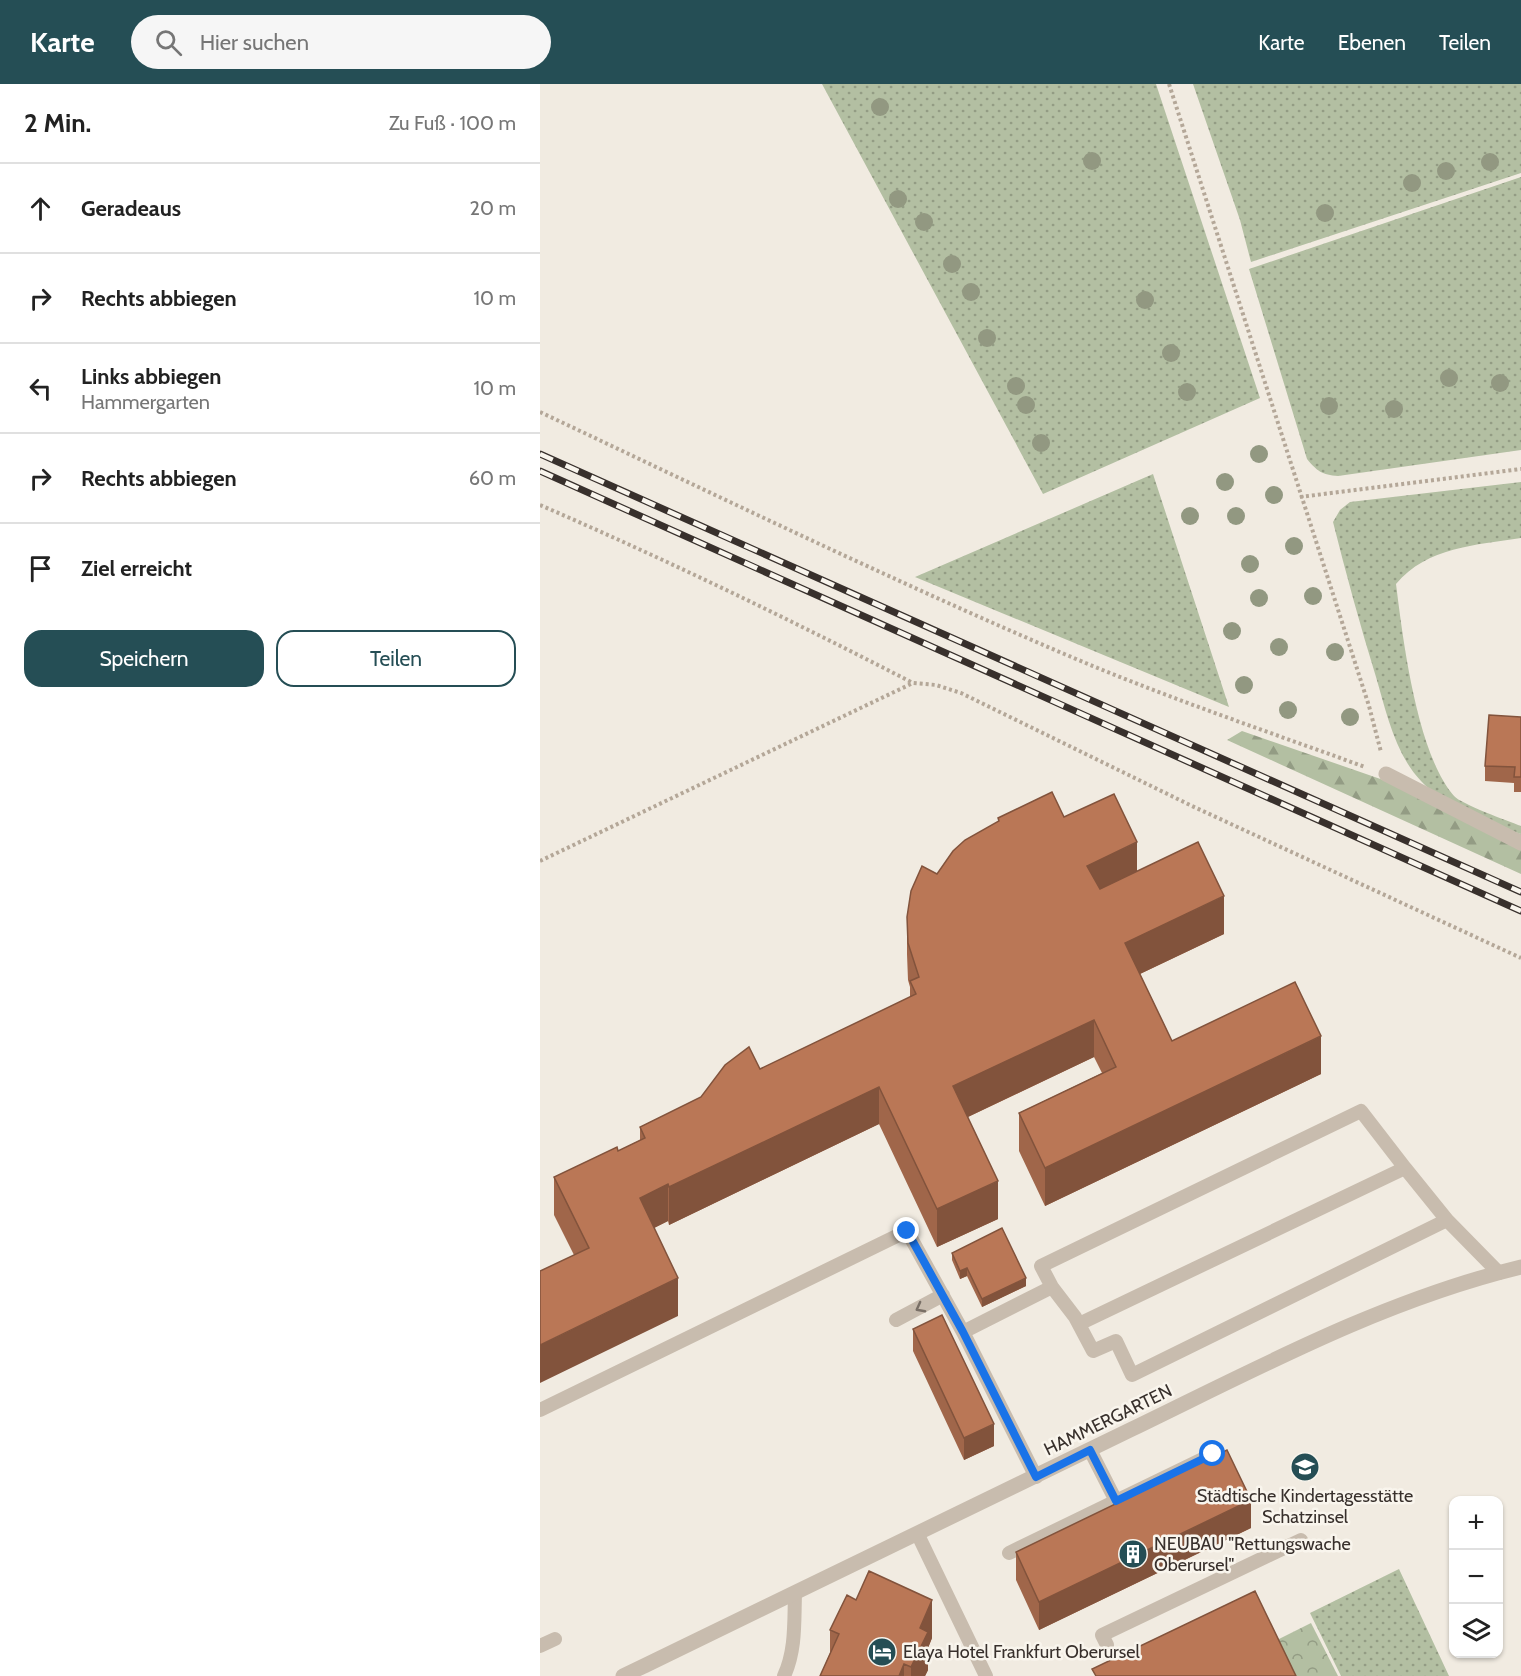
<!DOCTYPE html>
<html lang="de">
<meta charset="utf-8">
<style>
:root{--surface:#fff;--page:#f6f6f6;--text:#222;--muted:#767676;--line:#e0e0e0;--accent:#254e55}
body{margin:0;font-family:Cabin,sans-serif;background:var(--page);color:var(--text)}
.controls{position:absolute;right:18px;bottom:18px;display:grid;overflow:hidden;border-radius:12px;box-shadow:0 2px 4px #0004}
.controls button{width:54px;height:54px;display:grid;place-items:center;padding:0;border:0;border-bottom:2px solid var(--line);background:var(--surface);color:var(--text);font:30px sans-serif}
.stop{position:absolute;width:18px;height:18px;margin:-14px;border:4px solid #1a73e8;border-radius:50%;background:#fff}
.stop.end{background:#1a73e8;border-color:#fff;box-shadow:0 2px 6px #0008}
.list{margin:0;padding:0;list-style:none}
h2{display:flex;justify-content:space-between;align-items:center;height:78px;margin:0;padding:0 24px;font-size:26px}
h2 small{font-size:20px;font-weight:400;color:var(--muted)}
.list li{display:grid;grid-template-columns:39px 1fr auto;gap:18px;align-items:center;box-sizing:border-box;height:90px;padding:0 24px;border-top:2px solid var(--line)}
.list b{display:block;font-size:22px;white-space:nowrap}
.list p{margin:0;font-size:20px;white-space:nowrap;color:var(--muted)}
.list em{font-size:20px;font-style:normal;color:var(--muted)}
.actions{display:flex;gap:12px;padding:18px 24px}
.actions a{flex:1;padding:14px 0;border:2px solid var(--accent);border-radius:18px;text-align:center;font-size:21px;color:var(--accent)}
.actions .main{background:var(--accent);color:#fff}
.icon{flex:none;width:33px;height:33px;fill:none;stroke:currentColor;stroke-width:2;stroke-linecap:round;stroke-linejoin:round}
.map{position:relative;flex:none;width:981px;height:1592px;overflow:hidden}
header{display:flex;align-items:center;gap:36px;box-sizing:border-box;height:84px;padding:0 30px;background:var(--accent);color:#fff}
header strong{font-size:28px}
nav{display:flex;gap:33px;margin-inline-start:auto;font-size:21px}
.search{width:420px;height:54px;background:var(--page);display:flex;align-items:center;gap:15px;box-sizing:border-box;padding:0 21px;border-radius:33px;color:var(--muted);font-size:22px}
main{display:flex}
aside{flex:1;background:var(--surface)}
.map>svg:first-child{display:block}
.grass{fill:url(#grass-dots)}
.forest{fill:url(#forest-firs)}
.park{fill:url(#park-crowns)}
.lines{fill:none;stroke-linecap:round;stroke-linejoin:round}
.path{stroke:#b4a798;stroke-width:4;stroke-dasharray:3 3;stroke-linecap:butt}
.service{stroke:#c8bcae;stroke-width:14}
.minor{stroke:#c8bcae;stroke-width:15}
.rail-casing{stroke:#38302c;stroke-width:7}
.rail{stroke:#f9f5ed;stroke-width:4.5;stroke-dasharray:14;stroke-linecap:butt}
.tree{fill:#929881}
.wall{fill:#a0664a}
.shaded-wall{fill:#82533c}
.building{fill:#ba7756;stroke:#82533c;stroke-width:1.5}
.oneway{stroke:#796f66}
.route{stroke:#1a73e8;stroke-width:8}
.labels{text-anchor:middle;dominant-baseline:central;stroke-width:5;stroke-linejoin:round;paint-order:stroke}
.street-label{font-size:18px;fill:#38302c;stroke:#f9f5ed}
.poi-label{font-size:18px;fill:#38302c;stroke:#f9f5ed;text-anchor:start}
</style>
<header>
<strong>Karte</strong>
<div class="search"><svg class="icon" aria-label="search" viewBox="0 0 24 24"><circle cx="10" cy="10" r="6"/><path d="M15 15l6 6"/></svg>Hier suchen</div>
<nav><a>Karte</a><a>Ebenen</a><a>Teilen</a></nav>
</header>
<main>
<aside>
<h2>2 Min.<small>Zu Fuß · 100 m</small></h2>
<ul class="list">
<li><svg class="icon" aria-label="ahead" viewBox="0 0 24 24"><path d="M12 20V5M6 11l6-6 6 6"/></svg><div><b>Geradeaus</b></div><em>20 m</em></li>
<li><svg class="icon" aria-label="right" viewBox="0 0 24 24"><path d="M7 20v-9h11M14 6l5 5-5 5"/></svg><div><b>Rechts abbiegen</b></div><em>10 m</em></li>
<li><svg class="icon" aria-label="left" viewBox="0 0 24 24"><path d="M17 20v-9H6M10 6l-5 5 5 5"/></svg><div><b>Links abbiegen</b><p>Hammergarten</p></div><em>10 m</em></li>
<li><svg class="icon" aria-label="right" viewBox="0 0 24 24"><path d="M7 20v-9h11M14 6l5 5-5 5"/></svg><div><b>Rechts abbiegen</b></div><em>60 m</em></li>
<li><svg class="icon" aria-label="arrive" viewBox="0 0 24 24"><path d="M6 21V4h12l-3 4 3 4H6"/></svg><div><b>Ziel erreicht</b></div></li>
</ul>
<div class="actions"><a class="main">Speichern</a><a>Teilen</a></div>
</aside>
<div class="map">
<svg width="981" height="1592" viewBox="0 0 981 1592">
<defs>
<pattern id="grass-dots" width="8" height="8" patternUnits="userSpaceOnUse" patternTransform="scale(1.5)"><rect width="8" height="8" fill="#b3bfa2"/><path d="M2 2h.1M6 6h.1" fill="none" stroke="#939c84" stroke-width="1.8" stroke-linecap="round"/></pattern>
<pattern id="forest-firs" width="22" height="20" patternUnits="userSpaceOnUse" patternTransform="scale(1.5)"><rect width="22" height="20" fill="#b3bfa2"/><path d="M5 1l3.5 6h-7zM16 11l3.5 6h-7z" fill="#939c84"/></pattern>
<pattern id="park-crowns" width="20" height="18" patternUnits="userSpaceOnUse" patternTransform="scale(1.5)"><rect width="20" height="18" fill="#b3bfa2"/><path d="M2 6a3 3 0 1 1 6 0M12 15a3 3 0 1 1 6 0" fill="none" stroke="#939c84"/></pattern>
</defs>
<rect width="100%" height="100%" fill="#f1ebe1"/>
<path class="grass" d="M282 0H616L720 314 503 410Z
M653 0H981V89L711 178 700 136Z
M981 93V366L798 392C782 391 777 387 767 375L709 185Z
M613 390 689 623 375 493Z
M981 398V454C936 461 887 463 856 500 863 556 877 670 914 712 921 720 968 737 981 742V750C950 740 903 721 881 697 855 670 846 627 836 593 820 541 806 490 793 438L800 426 810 418Z
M859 1485 909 1592H801L770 1529Z"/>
<path class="forest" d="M702 647 852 699 939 736 981 750V790L687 656Z"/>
<path class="park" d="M771 1539 798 1592H752L735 1557Z"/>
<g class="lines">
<path class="path" d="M629 0 829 622 841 668
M0 328C178 412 355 498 536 575 631 615 729 648 825 683
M760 413 981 385
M0 421C127 476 251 536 373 599
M0 777 373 599 396 601 421 609 652 722 981 874"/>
<path class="service" d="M512 1203 501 1182 821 1027 865 1084
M356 1236 403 1211
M539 1240 865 1084 907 1136 959 1189
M423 1248 512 1203 535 1233 553 1267 576 1257 592 1291 907 1136
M0 1326 367 1147 423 1248 496 1393
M576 1417 673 1370
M378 1451 446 1592
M469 1469 576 1417 550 1366
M567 1561 562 1551 761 1456
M0 1562 15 1555
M244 1592C256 1566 254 1538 255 1510"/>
<path class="minor" d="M846 690 981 759
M83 1592C253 1511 422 1428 592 1345 718 1284 844 1216 981 1183"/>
<g class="rail-casing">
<path id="rail" d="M0 370 981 808
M0 387 981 827"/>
</g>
<use href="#rail" class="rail"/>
</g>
<g class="tree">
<circle cx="340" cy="23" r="9"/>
<circle cx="552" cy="77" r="9"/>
<circle cx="950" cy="78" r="9"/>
<circle cx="906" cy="87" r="9"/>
<circle cx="872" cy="99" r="9"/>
<circle cx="358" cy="115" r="9"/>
<circle cx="785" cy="129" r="9"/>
<circle cx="384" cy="138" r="9"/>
<circle cx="412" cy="180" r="9"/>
<circle cx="431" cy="208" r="9"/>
<circle cx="605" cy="216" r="9"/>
<circle cx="447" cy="254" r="9"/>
<circle cx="631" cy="269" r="9"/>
<circle cx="909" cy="294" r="9"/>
<circle cx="960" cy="299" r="9"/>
<circle cx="476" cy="302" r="9"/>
<circle cx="647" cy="308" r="9"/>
<circle cx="486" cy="321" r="9"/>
<circle cx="789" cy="322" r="9"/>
<circle cx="854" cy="325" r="9"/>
<circle cx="501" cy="359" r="9"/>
<circle cx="719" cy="370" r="9"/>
<circle cx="685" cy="398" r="9"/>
<circle cx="734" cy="411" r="9"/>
<circle cx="650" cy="432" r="9"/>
<circle cx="696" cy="432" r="9"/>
<circle cx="754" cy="462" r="9"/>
<circle cx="710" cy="480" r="9"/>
<circle cx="773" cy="512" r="9"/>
<circle cx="719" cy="514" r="9"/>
<circle cx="692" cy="547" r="9"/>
<circle cx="739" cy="563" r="9"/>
<circle cx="795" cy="568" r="9"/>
<circle cx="704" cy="601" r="9"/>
<circle cx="748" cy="626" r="9"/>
<circle cx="810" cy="633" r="9"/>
</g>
<path class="wall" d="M981 633V708H974V699L945 697V682Z
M524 733 684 850 600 890 632 957 781 990 505 1122 479 1067V1029L562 989 554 973 428 1033 458 1135 397 1163 339 1040 129 1141 128 1137 114 1144 138 1232 34 1171 14 1131V1093L78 1067 100 1056V1043L370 913V903L368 896 367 870V833L397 790 458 738V734Z
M412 1169 486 1202 442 1223 427 1192 420 1195 412 1176Z
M373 1245 454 1362 424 1376 373 1267Z
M711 1444 499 1546 476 1496V1468Z
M290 1546 392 1554 388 1564V1586L385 1592H280L290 1569Z"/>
<path class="shaded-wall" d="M597 758V796L547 820V782Z
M684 812V850L585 897V859Z
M554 936V973L413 1040V1002Z
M781 952V990L505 1122V1084Z
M339 1003V1040L129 1141V1103Z
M458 1097V1135L397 1163V1125Z
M128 1100V1137L100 1151V1114Z
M427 1184V1192L420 1195V1187Z
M138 1194V1232L0 1299V1261Z
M486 1194V1202L442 1223V1215Z
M454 1340V1362L424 1376V1354Z
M711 1416V1444L499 1546V1518Z
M392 1516V1554L388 1564V1586L385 1592H371V1583L380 1544Z
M364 1580V1592H359Z"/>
<path class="building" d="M949 631 981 633V693H974L975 683 945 682Z
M512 708 524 733 574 710 597 758 547 782 560 805 658 758 684 812 585 859 632 957 755 898 781 952 505 1084 479 1029 576 983 554 936 413 1002 458 1097 397 1125 339 1003 129 1103 128 1100 100 1114 138 1194 0 1261V1187L49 1164 14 1093 77 1063 78 1067 105 1054 100 1043 161 1013 185 981 209 963 220 985 376 910 370 897 379 893 368 859 367 833 371 807 382 782 397 790 413 767 425 756 459 737 458 734Z
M462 1144 486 1194 442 1215 427 1184 420 1187 412 1169Z
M402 1231 454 1340 424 1354 373 1245Z
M687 1366 711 1416 499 1518 476 1468Z
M329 1487 392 1516 380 1544 388 1548 371 1583 364 1580 359 1592H280L299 1550 290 1546 307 1511 316 1516Z
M715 1507 756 1592H556L552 1585Z"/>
<defs><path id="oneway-chevron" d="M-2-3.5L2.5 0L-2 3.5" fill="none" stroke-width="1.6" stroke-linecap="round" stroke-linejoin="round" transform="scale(1.5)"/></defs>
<use class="oneway" href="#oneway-chevron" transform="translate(380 1224) rotate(152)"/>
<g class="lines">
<path class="route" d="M367 1147 423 1248 496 1393 550 1366 576 1417 673 1370"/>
</g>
<defs>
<g id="school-disc" transform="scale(1.5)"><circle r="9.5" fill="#254e55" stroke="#f9f5ed"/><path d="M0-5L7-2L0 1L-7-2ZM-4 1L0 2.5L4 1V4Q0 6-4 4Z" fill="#fff"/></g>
<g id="building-disc" transform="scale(1.5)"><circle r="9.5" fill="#254e55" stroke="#f9f5ed"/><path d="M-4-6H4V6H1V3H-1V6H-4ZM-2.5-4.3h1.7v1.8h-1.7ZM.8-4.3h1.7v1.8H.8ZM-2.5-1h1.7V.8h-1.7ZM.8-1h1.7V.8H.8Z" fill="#fff"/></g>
<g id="hotel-disc" transform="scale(1.5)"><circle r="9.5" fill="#254e55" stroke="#f9f5ed"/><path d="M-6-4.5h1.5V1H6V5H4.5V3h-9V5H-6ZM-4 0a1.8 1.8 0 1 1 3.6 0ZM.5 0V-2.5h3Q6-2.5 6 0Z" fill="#fff"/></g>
</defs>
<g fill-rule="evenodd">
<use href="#school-disc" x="765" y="1383"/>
<use href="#building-disc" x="593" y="1470"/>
<use href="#hotel-disc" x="342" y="1568"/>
</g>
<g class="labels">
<g class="street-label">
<text transform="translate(568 1336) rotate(-26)">HAMMERGARTEN</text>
</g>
<g class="poi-label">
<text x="765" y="1412" text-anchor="middle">Städtische Kindertagesstätte<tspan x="765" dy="21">Schatzinsel</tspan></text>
<text x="614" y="1460">NEUBAU "Rettungswache<tspan x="614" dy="21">Oberursel"</tspan></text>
<text x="363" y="1568">Elaya Hotel Frankfurt Oberursel</text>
</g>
</g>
</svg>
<div class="controls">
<button>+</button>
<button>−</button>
<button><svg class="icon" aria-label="layers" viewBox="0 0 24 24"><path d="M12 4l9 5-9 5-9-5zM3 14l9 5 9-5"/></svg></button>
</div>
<div class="stop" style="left:673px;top:1370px"></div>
<div class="stop end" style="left:367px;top:1147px"></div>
</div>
</main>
